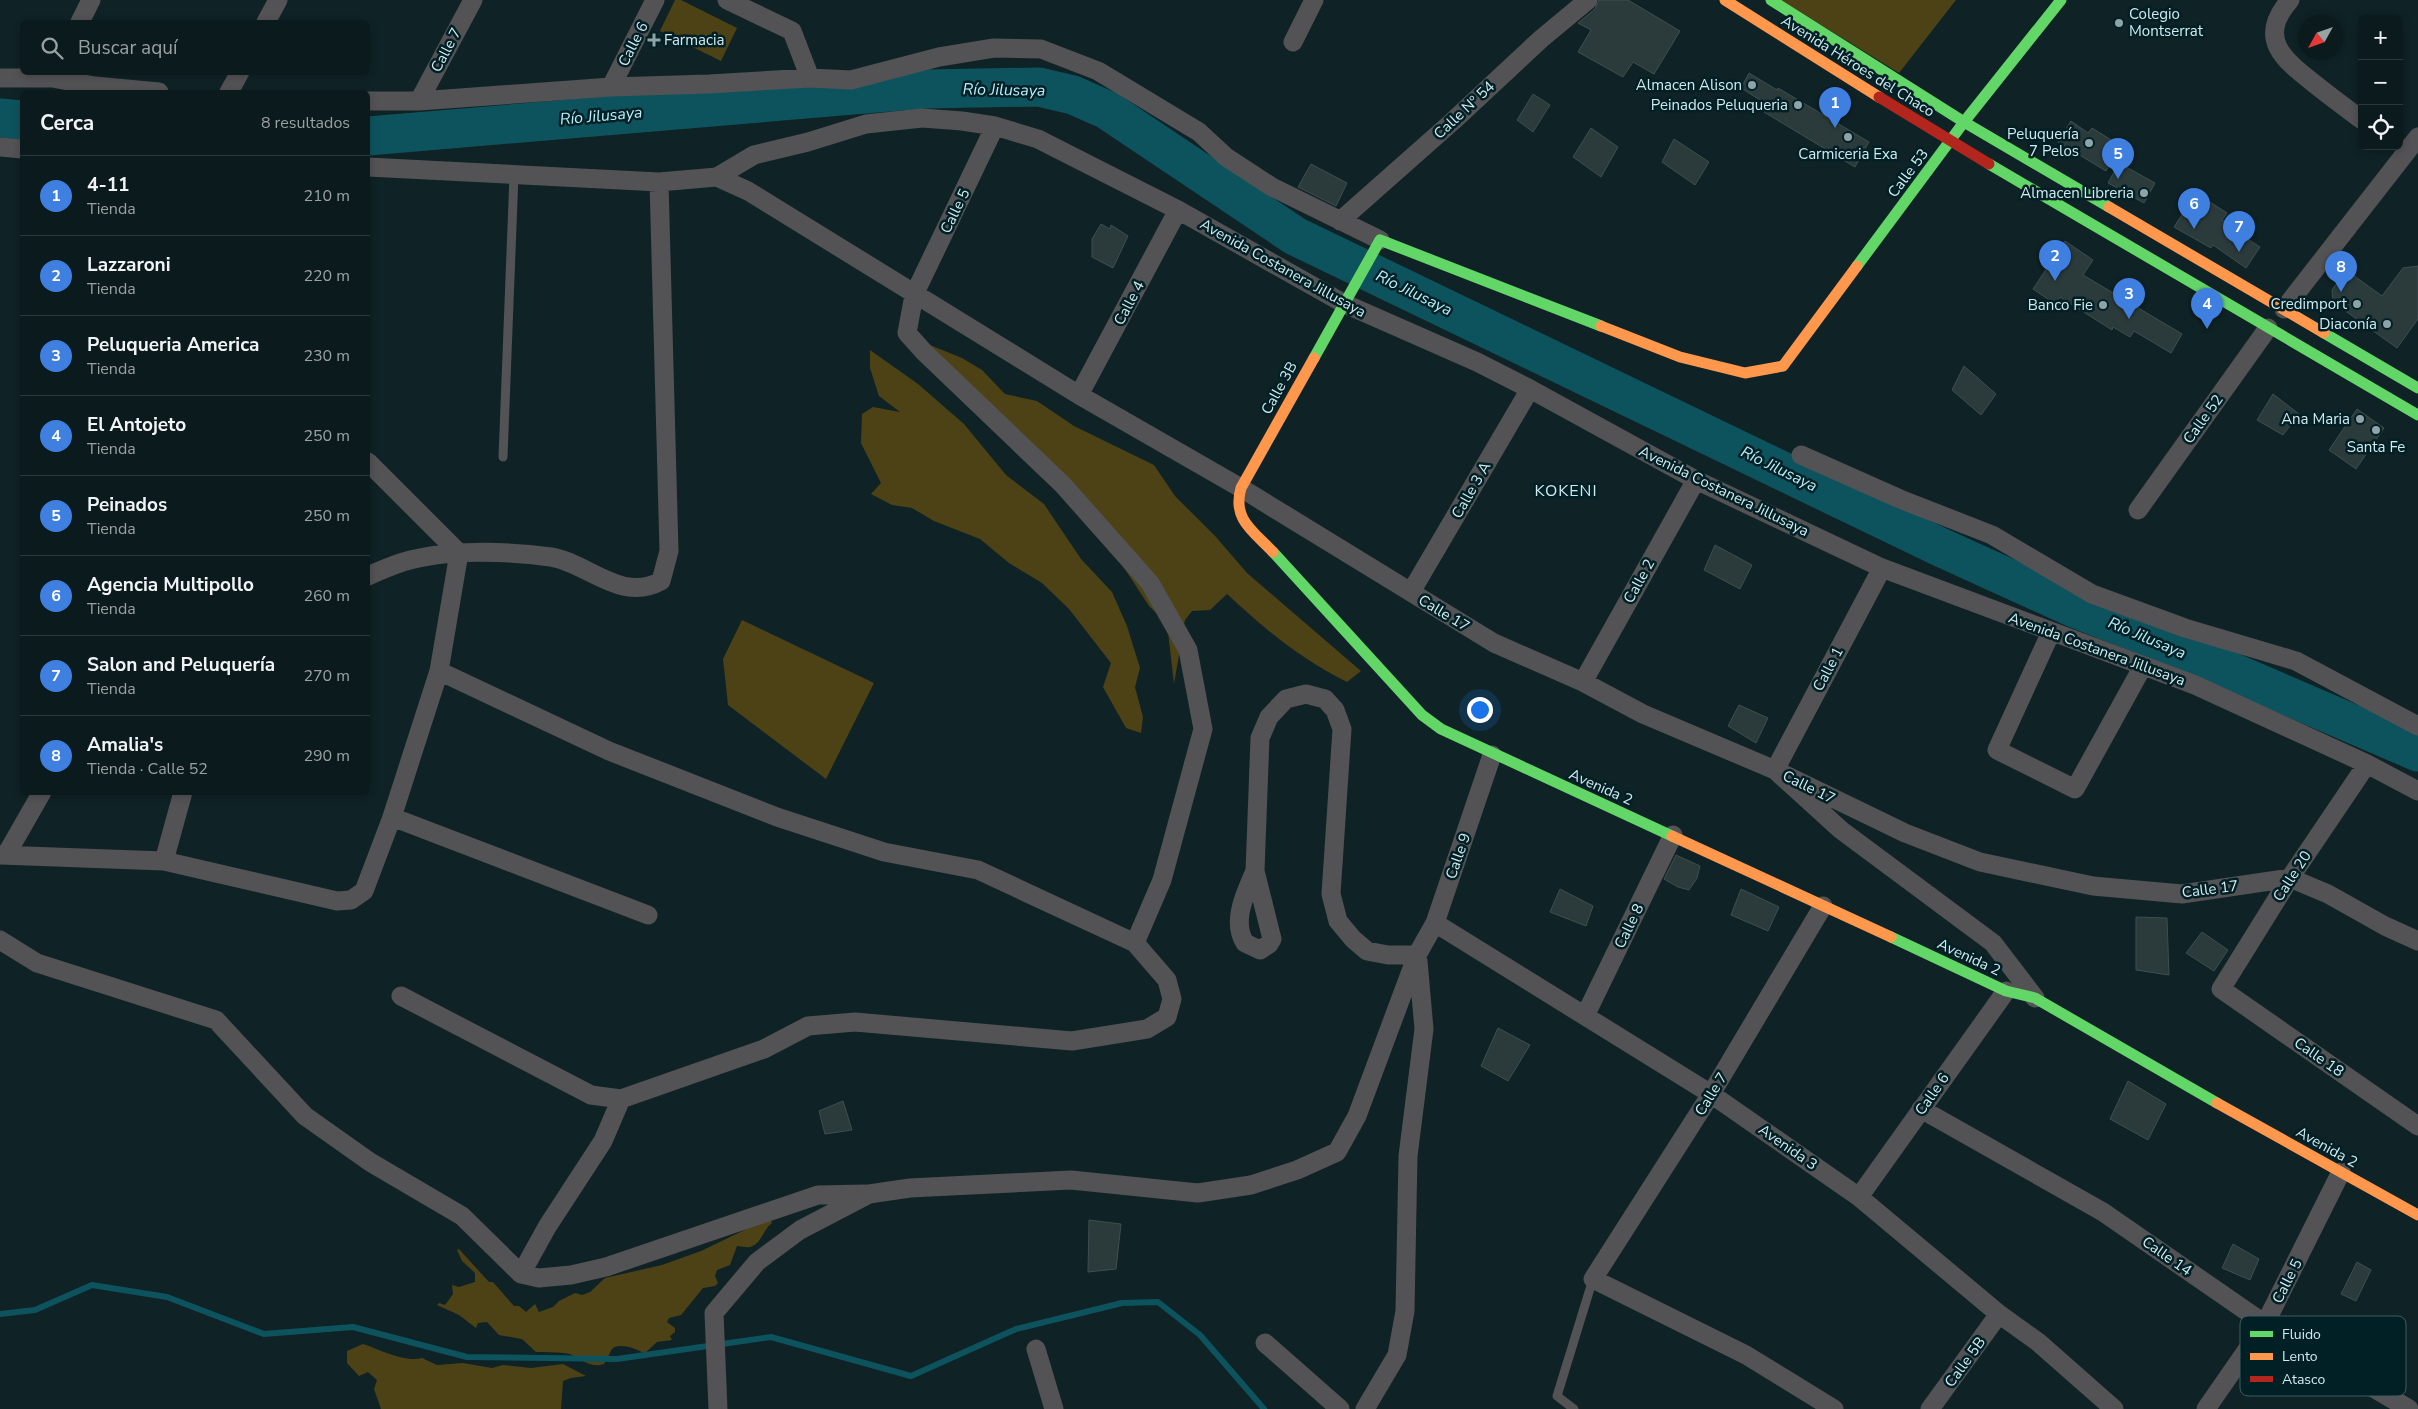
<!DOCTYPE html>
<html lang="es">
<meta charset="utf-8">
<style>
:root{--surface:#0b1a1c;--page:#192729;--text:#f1f3f6;--muted:#9aa1a3;--line:#2b383b;--accent:#d93025}
body{margin:0;font-family:"Nunito Sans",sans-serif;background:var(--page);color:var(--text)}
.controls{position:absolute;right:15px;top:15px;display:grid;overflow:hidden;border-radius:8px;box-shadow:0 2px 8px #0003}
.controls button{width:45px;height:45px;display:grid;place-items:center;padding:0;border:0;border-bottom:1px solid var(--line);background:var(--surface);color:var(--text);font:25px sans-serif}
.compass{position:absolute;left:2298px;top:15px;width:45px;height:45px;border-radius:50%;background:var(--surface);box-shadow:0 2px 8px #0003;rotate:230deg}
.you{position:absolute;left:1479px;top:709px;width:18px;height:18px;margin:-12px;border:4px solid #fff;border-radius:50%;background:#1a73e8;box-shadow:0 0 0 8px #1a73e833}
.badge{display:grid;place-items:center;width:32px;height:32px;border-radius:50%;background:var(--accent);color:#fff;font-size:16px;font-weight:700}
.pin{position:absolute;translate:-50% -41px;filter:drop-shadow(0 1px 2px #0008)}
.pin::after{content:'';position:absolute;top:26px;width:18px;height:15px;background:inherit;clip-path:polygon(0 0,100% 0,50% 100%)}
.list{margin:0;padding:0;list-style:none}
h2{display:flex;justify-content:space-between;align-items:center;height:65px;margin:0;padding:0 20px;font-size:21px}
h2 small{font-size:16px;font-weight:400;color:var(--muted)}
.list li{display:grid;grid-template-columns:32px 1fr auto;gap:15px;align-items:center;box-sizing:border-box;height:80px;padding:0 20px;border-top:1px solid var(--line)}
.list b{display:block;font-size:19px;white-space:nowrap}
.list p{margin:0;font-size:16px;white-space:nowrap;color:var(--muted)}
.list em{font-size:16px;font-style:normal;color:var(--muted)}
.icon{flex:none;width:28px;height:28px;fill:none;stroke:currentColor;stroke-width:2;stroke-linecap:round;stroke-linejoin:round}
.map{position:relative;flex:none;width:2418px;height:1409px;overflow:hidden}
.search{position:absolute;background:var(--surface);box-shadow:0 2px 8px #0003;left:20px;top:20px;width:350px;height:55px;display:flex;align-items:center;gap:12px;box-sizing:border-box;padding:0 18px;border-radius:8px;color:var(--muted);font-size:19px}
.panel{position:absolute;background:var(--surface);box-shadow:0 2px 8px #0003;left:20px;top:90px;width:350px;height:705px;border-radius:8px}
.map>svg:first-child{display:block}
.green{fill:#4d4216}
.lines{fill:none;stroke-linecap:round;stroke-linejoin:round}
.stream{stroke:#0d535d;stroke-width:6}
.river{stroke:#0d535d;stroke-width:39}
.building{fill:#2b3b3c;stroke:#3e4f50}
.lane{stroke:#535255;stroke-width:9}
.street{stroke:#535255;stroke-width:19}
.fast{stroke:#63d668;stroke-width:11}
.slow{stroke:#ff974d;stroke-width:11}
.jam{stroke:#b3261e;stroke-width:11}
.poi-dot{fill:#8ea4a8;stroke:#002026;stroke-width:2}
.labels{text-anchor:middle;dominant-baseline:central;stroke-width:5;stroke-linejoin:round;paint-order:stroke}
.poi-label{font-size:15px;fill:#d2eaee;stroke:#002026;text-anchor:end}
.street-label{font-size:15px;fill:#d2eaee;stroke:#002026}
.water-label{font-size:16px;font-style:italic;fill:#b6eef9;stroke:#002026}
.neighbourhood-label{font-size:16px;letter-spacing:1px;fill:#d2eaee;stroke:#002026}
.key{fill:#002026;stroke:#3f5d62;stroke-width:1}
.key-label{font-size:14px;fill:#d2eaee}
</style>
<div class="map">
<svg width="2418" height="1409" viewBox="0 0 2418 1409">
<rect width="100%" height="100%" fill="#0f2225"/>
<path class="green" d="M675 0H681L737 28 721 61 660 31Z
M1781 0H1956L1899 73Z
M920 341 962 358 982 370 1005 394 1037 401 1074 426 1154 465 1175 496 1216 537 1247 573 1361 671 1347 682C1299 658 1266 630 1227 594L1210 610 1192 611 1185 620 1174 684 1167 623 1149 606 1096 525Z
M870 350 918 384 964 424 1006 475 1044 504 1081 559 1112 592 1127 626 1140 668 1135 687 1143 717 1141 733 1126 728 1103 687 1111 663 1069 609 1042 583 1009 563 980 539 934 521 912 508 892 505 871 494 881 483 861 443 862 414 873 407 900 412 879 396 870 368Z
M742 620 874 683 826 779 728 705 723 659Z
M771 1220 772 1223C763 1229 762 1244 750 1247 746 1248 742 1246 737 1246L730 1265 717 1270 715 1276 718 1283 715 1286 703 1288 681 1315 669 1318 667 1322 675 1328V1332L670 1336 672 1340 657 1342 644 1354C639 1349 618 1342 612 1349 610 1352 607 1360 604 1364 587 1370 579 1354 564 1353 555 1352 545 1352 536 1352L522 1339 499 1335 487 1322 478 1323 476 1328 459 1315 437 1305 439 1303 445 1305 453 1294 452 1285 459 1287 475 1282V1273L462 1261 457 1250 459 1249 489 1282H493L514 1306H519L526 1312 535 1304 539 1312 553 1307 559 1301 575 1293 582 1295 590 1292 605 1278 662 1265 701 1251 757 1224Z
M363 1344C379 1349 405 1363 422 1358L437 1365 463 1363 492 1368 503 1365 531 1368 563 1364 586 1376 571 1378 563 1381 561 1409H381L374 1389 377 1380 368 1372 359 1376 347 1363V1351Z"/>
<g class="lines">
<path class="stream" d="M0 1314 35 1310 92 1285 167 1297 264 1334 353 1327 467 1357 617 1359 771 1337 911 1376 1016 1329 1122 1303 1158 1302 1200 1335 1264 1409"/>
<path class="river" d="M0 118 22 120
M368 136 925 89 1039 87 1073 95 1107 110 1295 236 1940 547 2072 607 2181 650 2418 752"/>
</g>
<path class="building" d="M1599 0H1628L1680 31 1654 74 1633 62 1623 77 1578 52 1591 30 1578 23 1595 9Z
M1749 73 1777 90 1778 88 1869 142 1855 167 1764 112 1768 105 1741 88Z
M1533 94 1550 105 1533 132 1517 120Z
M2071 121 2088 133 2092 128 2121 146 2106 171 2058 142Z
M1591 128 1618 147 1601 177 1573 157Z
M1674 139 1709 162 1695 185 1662 162Z
M2119 163 2155 183 2144 203 2108 183Z
M1311 164 1347 183 1336 206 1298 187Z
M2196 193 2227 213 2222 220 2227 223 2226 225 2260 247 2246 268 2213 245 2211 248 2174 227Z
M1101 224 1110 229 1111 225 1128 236 1113 268 1092 257V239Z
M2065 241 2093 260 2083 275 2182 334 2171 353 2134 331 2130 337 2113 327 2112 330 2060 297 2055 304 2033 289Z
M2418 266V319L2397 348 2333 302 2332 290 2346 270 2382 296 2403 268Z
M1964 366 1996 394 1981 415 1952 390Z
M2273 394 2299 414 2283 435 2257 420Z
M2357 409 2384 428 2356 469 2329 450Z
M1715 545 1752 565 1740 589 1704 570Z
M1739 705 1768 718 1756 743 1728 726Z
M1676 855 1700 866 1697 878 1689 890 1678 887 1664 879Z
M1560 889 1593 906 1586 926 1550 912Z
M1741 889 1779 907 1768 931 1731 915Z
M2136 917 2167 918 2169 975 2136 970Z
M2202 932 2228 950 2214 971 2186 953Z
M1498 1028 1530 1045 1508 1081 1481 1066Z
M2128 1081 2166 1104 2148 1140 2110 1119Z
M843 1101 852 1130 825 1134 819 1111Z
M1089 1220 1121 1224 1116 1269 1088 1272Z
M2233 1244 2259 1259 2250 1280 2222 1268Z
M2357 1262 2371 1270 2356 1301 2341 1294Z"/>
<g class="lines">
<path class="lane" d="M503 457 514 175
M1574 1409 1557 1396 1593 1279"/>
<path class="street" d="M727 0 792 31 810 78
M2290 0C2256 39 2284 60 2316 85 2331 97 2346 108 2362 120
M80 22 91 0
M266 22 278 0
M1293 42 1314 0
M0 78H52L95 86 159 92
M611 87 655 0
M229 92 240 72
M368 101H419L611 87 709 84 810 78 851 80 939 57 994 48 1041 49 1098 71 1199 132 1226 157 1272 187 1380 240
M419 101 473 0
M995 126 914 295 907 333 924 352 1063 485 1150 583 1188 650 1203 729 1162 880 1135 943
M0 147 22 149
M368 167 659 182 717 177 748 191 1079 395 1241 488 1494 643 1583 682 1643 714 1775 770 1905 833 1980 862 2093 886 2182 894 2290 878 2328 894 2385 926 2418 941
M717 177 754 155 808 142 866 124 922 118 962 121 995 126 1038 139 1178 210 1343 303 1477 362 1530 389 1696 480 1882 568 2195 685 2367 764 2418 791
M1340 221 1453 121 1541 39 1588 0
M2284 309 2418 137
M1079 395 1178 210
M1801 455 1900 499 1992 535 2092 594 2185 628 2296 661 2418 726
M2138 510 2268 328
M1882 568 1775 770 1841 830 1993 943 2035 998
M368 576C379 571 391 566 403 562 446 549 506 551 551 557 588 563 621 603 661 581L669 551 659 182
M1411 592 1530 389
M2051 632 1997 750 2075 789 2143 666
M1583 682 1696 480
M2367 764 2290 878 2221 989 2418 1126
M392 817 648 915
M0 855 164 861 337 901 351 900 364 891 392 817 439 671 459 553 368 462
M6 855 42 792
M164 861 183 792
M1255 871C1246 892 1231 921 1245 943L1260 950 1269 944 1272 939 1255 871 1260 738 1269 717 1286 699 1306 694 1325 699 1335 710 1342 729 1331 894 1338 921 1353 939 1367 951 1388 955H1417
M1823 906 1711 1094 1593 1279 1746 1355 1834 1409
M1435 923 1711 1094 1859 1197 1999 1314 2038 1342 2114 1409
M0 940 37 963 216 1020 305 1116 370 1162 462 1216 521 1274 539 1278 571 1275 606 1267 818 1195 865 1194
M401 996 591 1095 621 1099 764 1049 808 1026 855 1022 1072 1041 1147 1029 1167 1017 1172 999 1167 980 1135 943 978 870 884 852 777 817 609 751 439 671
M1585 1016 1673 835
M1921 1109 2103 1212 2265 1324 2409 1409
M1859 1197 2006 991
M521 1274 547 1227 603 1141 621 1099
M1265 1343 1340 1409
M1036 1349 1054 1409
M718 1409 714 1313 757 1262 800 1230 869 1194 910 1188 1071 1180 1198 1193 1251 1185 1297 1170 1337 1152 1357 1116 1417 955 1435 923 1492 755
M1365 1409 1397 1355 1405 1311 1408 1156 1424 1029 1418 961
M1930 1409 1999 1314
M2206 1409 2265 1324 2341 1172"/>
<path class="fast" d="M1771 0 1964 122 2109 207
M1989 164 2418 415
M1857 266 1964 122 2061 0
M2324 333 2418 388
M1314 358 1380 240 1601 326
M1273 552 1422 715 1441 729 1672 836
M1891 937 2006 991 2035 998 2217 1103"/>
<path class="slow" d="M1725 0 1879 97
M2109 207 2324 333
M1601 326 1680 357 1745 373 1783 366 1857 266
M1273 552C1253 531 1232 519 1241 488L1314 358
M1672 836 1891 937
M2217 1103 2418 1215"/>
<path class="jam" d="M1879 97 1989 164"/>
</g>
<g class="poi-dot">
<circle cx="2119" cy="23" r="5"/>
<path d="M651.5 32.5h5v5h5v5h-5v5h-5v-5h-5v-5h5z"/>
<circle cx="1752" cy="85" r="5"/>
<circle cx="1798" cy="105" r="5"/>
<circle cx="1848" cy="137" r="5"/>
<circle cx="2089" cy="143" r="5"/>
<circle cx="2144" cy="193" r="5"/>
<circle cx="2357" cy="304" r="5"/>
<circle cx="2103" cy="305" r="5"/>
<circle cx="2387" cy="324" r="5"/>
<circle cx="2360" cy="419" r="5"/>
<circle cx="2376" cy="430" r="5"/>
</g>
<g class="labels">
<g class="poi-label">
<text x="2129" y="14" text-anchor="start">Colegio<tspan x="2129" dy="17">Montserrat</tspan></text>
<text x="664" y="40" text-anchor="start">Farmacia</text>
<text x="1742" y="85">Almacen Alison</text>
<text x="1788" y="105">Peinados Peluqueria</text>
<text x="2079" y="134">Peluquería<tspan x="2079" dy="17">7 Pelos</tspan></text>
<text x="1848" y="154" text-anchor="middle">Carmiceria Exa</text>
<text x="2134" y="193">Almacen Libreria</text>
<text x="2347" y="304">Credimport</text>
<text x="2093" y="305">Banco Fie</text>
<text x="2377" y="324">Diaconía</text>
<text x="2350" y="419">Ana Maria</text>
<text x="2376" y="447" text-anchor="middle">Santa Fe</text>
</g>
<g class="street-label">
<text transform="translate(633 44) rotate(-63)">Calle 6</text>
<text transform="translate(446 50) rotate(-62)">Calle 7</text>
<text transform="translate(1858 66) rotate(32)">Avenida Héroes del Chaco</text>
<text transform="translate(1464 110) rotate(-43)">Calle Nº 54</text>
<text transform="translate(1908 173) rotate(-53)">Calle 53</text>
<text transform="translate(955 211) rotate(-64)">Calle 5</text>
<text transform="translate(1283 268) rotate(29)">Avenida Costanera Jillusaya</text>
<text transform="translate(1129 303) rotate(-62)">Calle 4</text>
<text transform="translate(1279 388) rotate(-61)">Calle 3B</text>
<text transform="translate(2203 419) rotate(-54)">Calle 52</text>
<text transform="translate(1471 490) rotate(-60)">Calle 3 A</text>
<text transform="translate(1724 491) rotate(26)">Avenida Costanera Jillusaya</text>
<text transform="translate(1639 581) rotate(-61)">Calle 2</text>
<text transform="translate(1444 613) rotate(31)">Calle 17</text>
<text transform="translate(2097 649) rotate(20)">Avenida Costanera Jillusaya</text>
<text transform="translate(1828 669) rotate(-62)">Calle 1</text>
<text transform="translate(1601 787) rotate(24)">Avenida 2</text>
<text transform="translate(1809 787) rotate(26)">Calle 17</text>
<text transform="translate(1458 856) rotate(-71)">Calle 9</text>
<text transform="translate(2292 876) rotate(-57)">Calle 20</text>
<text transform="translate(2210 889) rotate(-7)">Calle 17</text>
<text transform="translate(1629 926) rotate(-64)">Calle 8</text>
<text transform="translate(1969 957) rotate(25)">Avenida 2</text>
<text transform="translate(2319 1057) rotate(35)">Calle 18</text>
<text transform="translate(1711 1094) rotate(-58)">Calle 7</text>
<text transform="translate(1932 1094) rotate(-55)">Calle 6</text>
<text transform="translate(1788 1147) rotate(35)">Avenida 3</text>
<text transform="translate(2327 1147) rotate(29)">Avenida 2</text>
<text transform="translate(2167 1256) rotate(35)">Calle 14</text>
<text transform="translate(2287 1281) rotate(-63)">Calle 5</text>
<text transform="translate(1965 1362) rotate(-54)">Calle 5B</text>
</g>
<g class="water-label">
<text transform="translate(1004 90) rotate(1)">Río Jilusaya</text>
<text transform="translate(601 116) rotate(-5)">Río Jilusaya</text>
<text transform="translate(1414 293) rotate(26)">Río Jilusaya</text>
<text transform="translate(1779 469) rotate(26)">Río Jilusaya</text>
<text transform="translate(2147 638) rotate(23)">Río Jilusaya</text>
</g>
<g class="neighbourhood-label">
<text x="1566" y="491">KOKENI</text>
</g>
</g>
<rect x="2240" y="1316" width="166" height="80" rx="8" class="key"/>
<rect x="2250" y="1331" width="23" height="6" fill="#63d668"/>
<rect x="2250" y="1353" width="23" height="7" fill="#ff974d"/>
<rect x="2250" y="1376" width="23" height="6" fill="#b3261e"/>
<g class="key-label">
<text x="2282" y="1339">Fluido</text>
<text x="2282" y="1361">Lento</text>
<text x="2282" y="1384">Atasco</text>
</g>
</svg>
<div class="controls">
<button>+</button>
<button>−</button>
<button><svg class="icon" aria-label="locate" viewBox="0 0 24 24"><circle cx="12" cy="12" r="6"/><path d="M12 2v4M12 18v4M2 12h4M18 12h4"/></svg></button>
</div>
<svg class="compass" viewBox="-18 -18 36 36"><path d="M0-13l5 13h-10z" fill="#e53935"/><path d="M0 13l5-13h-10z" fill="#9aa1a3"/></svg>
<div class="you"></div>
<div class="pin badge" style="left:1835px;top:128px;background:#3f7fe0">1</div>
<div class="pin badge" style="left:2055px;top:281px;background:#3f7fe0">2</div>
<div class="pin badge" style="left:2129px;top:319px;background:#3f7fe0">3</div>
<div class="pin badge" style="left:2207px;top:329px;background:#3f7fe0">4</div>
<div class="pin badge" style="left:2118px;top:179px;background:#3f7fe0">5</div>
<div class="pin badge" style="left:2194px;top:229px;background:#3f7fe0">6</div>
<div class="pin badge" style="left:2239px;top:252px;background:#3f7fe0">7</div>
<div class="pin badge" style="left:2341px;top:292px;background:#3f7fe0">8</div>
<div class="search"><svg class="icon" aria-label="search" viewBox="0 0 24 24"><circle cx="10" cy="10" r="6"/><path d="M15 15l6 6"/></svg>Buscar aquí</div>
<section class="panel">
<h2>Cerca<small>8 resultados</small></h2>
<ul class="list">
<li><span class="badge" style="background:#3f7fe0">1</span><div><b>4-11</b><p>Tienda</p></div><em>210 m</em></li>
<li><span class="badge" style="background:#3f7fe0">2</span><div><b>Lazzaroni</b><p>Tienda</p></div><em>220 m</em></li>
<li><span class="badge" style="background:#3f7fe0">3</span><div><b>Peluqueria America</b><p>Tienda</p></div><em>230 m</em></li>
<li><span class="badge" style="background:#3f7fe0">4</span><div><b>El Antojeto</b><p>Tienda</p></div><em>250 m</em></li>
<li><span class="badge" style="background:#3f7fe0">5</span><div><b>Peinados</b><p>Tienda</p></div><em>250 m</em></li>
<li><span class="badge" style="background:#3f7fe0">6</span><div><b>Agencia Multipollo</b><p>Tienda</p></div><em>260 m</em></li>
<li><span class="badge" style="background:#3f7fe0">7</span><div><b>Salon and Peluquería</b><p>Tienda</p></div><em>270 m</em></li>
<li><span class="badge" style="background:#3f7fe0">8</span><div><b>Amalia's</b><p>Tienda · Calle 52</p></div><em>290 m</em></li>
</ul>
</section>
</div>
